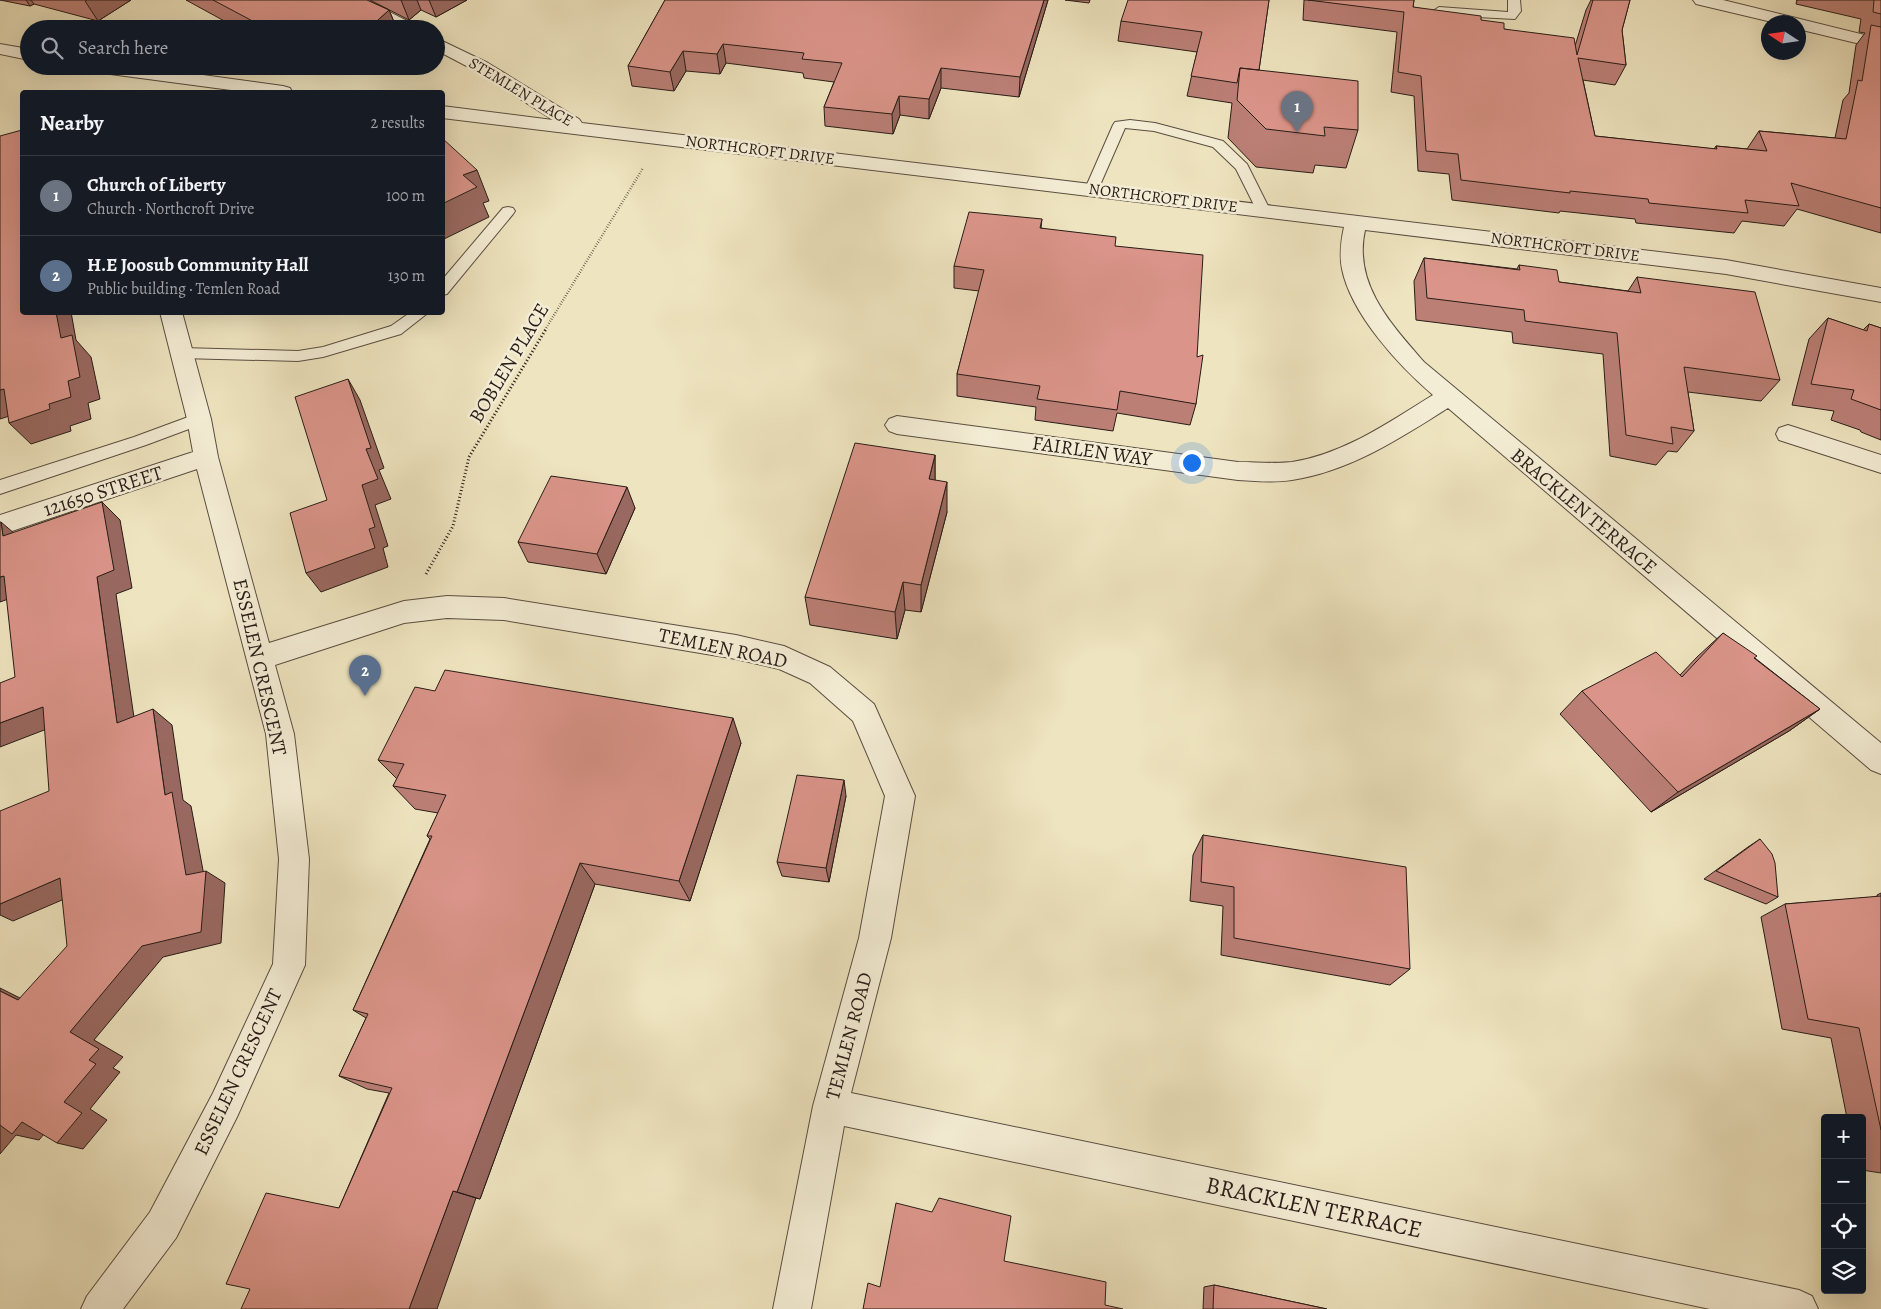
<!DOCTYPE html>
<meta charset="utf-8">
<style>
:root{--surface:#171b24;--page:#242831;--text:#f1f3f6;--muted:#9ea1a6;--line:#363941;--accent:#7c3aed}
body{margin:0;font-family:Alegreya,serif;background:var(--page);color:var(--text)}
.controls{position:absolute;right:15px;bottom:15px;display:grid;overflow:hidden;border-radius:5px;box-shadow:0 5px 20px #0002}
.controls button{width:45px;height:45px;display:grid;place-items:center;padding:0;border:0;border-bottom:1px solid var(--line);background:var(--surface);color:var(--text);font:25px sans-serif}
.compass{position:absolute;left:1761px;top:15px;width:45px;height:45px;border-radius:50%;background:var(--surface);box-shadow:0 5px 20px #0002;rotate:282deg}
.you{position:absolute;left:1191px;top:462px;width:18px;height:18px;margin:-12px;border:4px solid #fff;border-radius:50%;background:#1a73e8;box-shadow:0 0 0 8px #1a73e833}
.badge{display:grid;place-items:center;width:32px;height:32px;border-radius:50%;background:var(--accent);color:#fff;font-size:16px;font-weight:700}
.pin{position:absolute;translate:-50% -41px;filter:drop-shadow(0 1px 2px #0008)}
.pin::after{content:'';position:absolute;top:26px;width:18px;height:15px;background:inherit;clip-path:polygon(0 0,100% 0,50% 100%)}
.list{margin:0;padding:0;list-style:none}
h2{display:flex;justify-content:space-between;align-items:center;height:65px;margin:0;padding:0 20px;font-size:21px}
h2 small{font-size:16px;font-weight:400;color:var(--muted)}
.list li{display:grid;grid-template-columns:32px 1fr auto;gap:15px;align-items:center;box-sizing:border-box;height:80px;padding:0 20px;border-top:1px solid var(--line)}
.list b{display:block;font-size:19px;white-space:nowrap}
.list p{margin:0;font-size:16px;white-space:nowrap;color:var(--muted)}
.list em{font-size:16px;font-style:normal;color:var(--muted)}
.icon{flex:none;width:28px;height:28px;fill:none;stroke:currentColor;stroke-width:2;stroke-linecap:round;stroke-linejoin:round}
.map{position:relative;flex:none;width:1881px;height:1309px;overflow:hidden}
.search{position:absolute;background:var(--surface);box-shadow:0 5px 20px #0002;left:20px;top:20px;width:425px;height:55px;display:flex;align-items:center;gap:12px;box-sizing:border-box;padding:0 18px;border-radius:28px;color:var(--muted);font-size:19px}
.panel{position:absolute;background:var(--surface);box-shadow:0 5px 20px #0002;left:20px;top:90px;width:425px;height:225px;border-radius:5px}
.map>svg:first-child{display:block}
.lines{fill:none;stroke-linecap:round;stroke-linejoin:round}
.service-casing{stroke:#5a4e41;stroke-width:2}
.minor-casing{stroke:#5a4e41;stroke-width:2}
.path-far1{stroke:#281c17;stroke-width:2.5;stroke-dasharray:0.5 2;stroke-linecap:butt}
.path{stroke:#281c17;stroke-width:3;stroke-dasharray:1 2.5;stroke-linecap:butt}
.service{fill:#f4edd5;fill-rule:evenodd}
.minor{fill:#f4edd5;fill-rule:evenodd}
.wall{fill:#bb7f76;stroke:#281c17}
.shaded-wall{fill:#996860;stroke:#281c17}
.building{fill:#da9489;stroke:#281c17}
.labels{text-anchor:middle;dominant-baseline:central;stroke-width:5;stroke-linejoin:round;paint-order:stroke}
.far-street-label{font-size:16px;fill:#281c17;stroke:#f4edd5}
.street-label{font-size:20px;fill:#281c17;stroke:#f4edd5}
.near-street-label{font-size:24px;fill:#281c17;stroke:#f4edd5}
</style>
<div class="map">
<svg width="1881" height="1309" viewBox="0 0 1881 1309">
<rect width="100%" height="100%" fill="#eee4bf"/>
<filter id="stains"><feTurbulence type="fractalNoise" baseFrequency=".004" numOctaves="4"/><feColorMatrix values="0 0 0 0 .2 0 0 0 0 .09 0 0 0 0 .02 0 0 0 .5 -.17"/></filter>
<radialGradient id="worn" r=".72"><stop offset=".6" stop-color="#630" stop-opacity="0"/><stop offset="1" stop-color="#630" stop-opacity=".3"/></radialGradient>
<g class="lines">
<g class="service-casing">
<path id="service" d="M1508 0H1520L1521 11 1515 19 1439 15 1433 11 1439 7 1508 12Z
M1130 120 1155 123 1223 141 1247 164 1270 210 1268 213H1258L1236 169 1213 147 1154 131 1125 128 1097 192H1087L1085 189 1113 125 1115 122Z
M508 207 513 208 515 211 513 214 447 294 442 295V280L503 208Z
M411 312H429L401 334 323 357 298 361 181 358 176 357 173 353 176 349 181 348 298 351 323 347 391 326Z
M199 413 205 415 207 419 205 423 146 445 0 494V480L134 437Z"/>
</g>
<g class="minor-casing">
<path id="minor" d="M344 0H366L415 25 418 29H395L347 4Z
M1693 0H1723L1881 39V49L1798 29V22H1772L1696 4Z
M436 38 488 63 579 119 582 123 1726 260 1881 288V302L1726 274 1365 230C1353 284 1391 324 1424 362L1881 743V774L1871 770 1448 408C1399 439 1350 471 1292 480 1274 483 1256 481 1238 480L897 434 889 431 885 425 889 419 897 416 1238 462C1256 462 1274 464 1292 462 1344 454 1389 422 1433 395 1399 366 1351 314 1342 269 1339 254 1341 241 1344 227L442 118V106L553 120 476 71 436 50Z
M0 44 29 49V60L0 54Z
M86 66H137L283 86 290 88 292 92H246L95 72 89 70Z
M160 312H182L211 419 218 457 269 643 404 601 447 596 504 598 736 635 784 646 830 667 874 704 915 796 891 938 851 1093 1799 1290 1812 1296 1818 1309H1710L844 1126 811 1309H773L813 1106 859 938 885 796 853 721 810 683 779 669 736 659 504 620 447 618 404 623 275 665 294 734 309 859 305 965 237 1117 176 1238 123 1309H81L87 1296 150 1212 213 1093 273 964 279 859 266 734 197 469 0 535V515L193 452 187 419Z
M1788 425 1881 455V473L1779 440 1776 434 1779 428Z"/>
</g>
<path class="path-far1" d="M545 330 643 168"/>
<path class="path" d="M426 574 453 526 469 457 546 329"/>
<use href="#service" class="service"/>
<use href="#minor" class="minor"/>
</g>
<path class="wall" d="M0 0H131L98 21 34 4 30 6Z
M186 0H367L389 10 397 29H239Z
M370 0H467L436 17 421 10 409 20Z
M665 0H1048L1019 97 941 88 929 119 900 115 893 134 825 126 824 107 834 82 804 78 803 73 726 63 720 74 686 71 674 91 632 86 628 66Z
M1065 0H1090L1089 3Z
M1269 0 1259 70 1358 130 1346 168 1315 165 1313 173 1256 167 1228 138 1232 103 1187 96 1197 52 1118 41 1121 21Z
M1304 0H1414L1413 7 1481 20 1504 29 1575 46 1586 10 1591 0H1630L1622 30 1626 65 1615 85 1583 80 1595 136 1714 149 1716 146 1747 149 1759 131 1835 138 1843 100 1849 93 1856 45 1865 33 1859 32 1861 19 1796 4 1797 0H1796H1881V233L1797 209 1784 226 1742 221 1734 233 1636 223 1635 219 1560 211 1559 213 1452 200 1449 174 1418 171 1414 96 1391 92 1397 32 1303 20Z
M1042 219 1041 228 1115 246 1197 357 1196 404 1190 425 1117 413 1113 431 1035 420 1036 407 957 396V374L979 291 954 288V266Z
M1424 258 1517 269 1519 265 1559 282 1628 291 1637 277 1780 380 1761 401 1688 392 1694 431 1677 452 1668 451 1656 465 1610 456 1603 354 1513 343 1512 332 1416 320 1414 281Z
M1828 318 1863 330 1869 324 1881 328V440L1861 432 1860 430 1831 420 1834 411 1792 405 1809 339Z
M935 455V480L947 512 921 612 905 610 897 639 810 625 805 597Z
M635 508 606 574 528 562 518 542Z
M1723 633 1820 709 1789 731 1651 812 1560 714 1582 691 1680 675 1697 657Z
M741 743 690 901 595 884 480 1199 476 1198 339 1208 389 1093 367 1089 339 1076 366 1018 353 1010 430 839 427 836 438 813 415 809 393 786 397 779 378 760Z
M846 796 829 882 782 876 777 862Z
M1203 835 1410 969 1390 985 1221 955 1223 906 1190 901 1193 855Z
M1760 839 1778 897 1766 904 1704 879 1748 847Z
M1881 893V1173L1862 1170V1118H1847L1831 1038 1782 1029 1761 917 1785 904 1877 897V895Z
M1214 1285 1327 1309H1203L1204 1287Z"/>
<path class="shaded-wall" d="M26 0H31L34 4 30 6Z
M87 0H131L98 21 85 1Z
M401 0H417L421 10 409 20Z
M429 0H467L436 17Z
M1044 0H1048L1019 97 1020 77Z
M389 10 397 29H368Z
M723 44 726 63 720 74 717 54Z
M683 51 686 71 674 91 670 72Z
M941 68V88L929 119V99Z
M899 96 900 115 893 134 892 114Z
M477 170 489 201 483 203 489 217 442 240V204L463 175Z
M56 312H71L76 340 91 357 100 399 88 403 91 419 70 426 71 431 31 444 9 423 49 404Z
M348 379 360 400 384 468 379 470 391 499 375 505 388 546 383 548 388 567 321 592 306 573 369 529 362 485 366 449Z
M4 389 25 411 0 419V390Z
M935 455V485L929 479Z
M947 482V512L921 612V585Z
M627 487 635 508 606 574 597 554Z
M102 502 120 520 132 588 116 594 137 738 117 723 97 577Z
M1 522 22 540 3 536Z
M4 576 25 593 0 602V577Z
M903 582 905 610 897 639 895 612Z
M43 707 65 722 0 747V723Z
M153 709 172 725 183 800 191 806 205 881 206 871 225 883 221 943 163 957 94 1040 123 1057 113 1068 120 1072 90 1109 107 1120 83 1149 57 1143 64 1102 89 1060 70 1032 186 875 165 795Z
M1820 709 1789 731 1651 812 1678 792Z
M733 718 741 743 690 901 679 881Z
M844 780 846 796 829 882 826 868Z
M580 863 595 884 480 1199 457 1192Z
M60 878 83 891 13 921 0 915V904Z
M0 988 44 1010 18 1000 0 991Z
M22 1122 49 1128 39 1140 16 1135 0 1154V1123Z
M453 1191 476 1198 437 1309H409Z"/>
<path class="building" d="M213 0H367L389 10 368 29H277L260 25Z
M665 0H1044L1020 77 941 68 929 99 899 96 892 114 824 107 842 63 802 59 804 53 723 44 717 54 683 51 670 72 628 66Z
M1128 0H1269L1259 70 1240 68 1237 83 1191 76 1202 32 1121 21Z
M1308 0H1414L1413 7 1481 16V20L1504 23V29L1574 38 1577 55 1593 0H1630L1622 30 1626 65 1578 58 1595 136 1717 149 1716 146 1767 151 1759 131 1846 139 1858 80 1862 81 1871 25 1881 27V208L1791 183 1799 206 1745 200 1748 213 1649 203 1648 199 1570 191V193L1461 180 1458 154 1426 151 1421 76 1398 72 1404 12Z
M1874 0H1881V14L1873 12Z
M1240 68 1358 81V130L1324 127 1325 136 1266 129 1237 100Z
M22 130V312H56L61 338 72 335 80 377 68 381 71 397 49 404 50 409 9 423 4 389 0 390V136Z
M442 138 477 170 463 175 477 187 442 204Z
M969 212 1042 219 1040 228 1116 237 1115 246 1203 255 1197 357 1203 355 1196 404 1120 391 1117 410 1037 399 1040 386 957 374 984 270 954 266Z
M1424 258 1520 270 1519 265 1557 270 1559 282 1641 293 1637 277 1755 292 1780 380 1684 367 1694 431 1671 427 1673 444 1626 435 1617 333 1525 321 1524 310 1427 298Z
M1828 318 1867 331 1869 324 1881 328V410L1851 399 1854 390 1811 384Z
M348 379 371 448 366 449 378 479 362 485 375 527 369 529 375 548 306 573 290 513 327 500 295 397Z
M855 443 935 455 929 479 947 482 921 585 903 582 895 612 805 597Z
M551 476 627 487 597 554 518 542Z
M102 502 114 570 97 577 117 723 153 709 165 795 172 792 186 875 206 871 201 932 142 946 70 1032 99 1049 89 1060 96 1064 64 1102 82 1113 57 1143 22 1122 12 1134 0 1125V991L18 1000 67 946 60 878 0 904V811L49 791 43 707 0 723V683L15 677 4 576 0 577V522H1L3 536Z
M1723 633 1757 656 1754 658 1820 709 1678 792 1582 691 1656 652 1682 677Z
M445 670 733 718 679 881 580 863 457 1192 453 1191 409 1309H241L250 1289 226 1284 266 1193 339 1208 392 1088 339 1076 368 1014 353 1010 432 836H427L446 795 393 786 404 764 378 760 415 687 435 691Z
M797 775 844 780 826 868 777 862Z
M1203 835 1406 867 1410 969 1234 938V887L1201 882Z
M1760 839 1772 854 1775 863 1778 897 1716 871Z
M1881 896V1130L1859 1028 1808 1019 1785 904Z
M939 1198 1011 1216 1004 1261 1106 1282 1105 1305 1123 1309H863L868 1283 880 1287 896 1203 932 1212Z
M1214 1285 1327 1309H1213Z"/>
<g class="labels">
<g class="far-street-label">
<text transform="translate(521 92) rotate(31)">STEMLEN PLACE</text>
<text transform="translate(760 150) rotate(7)">NORTHCROFT DRIVE</text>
<text transform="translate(1163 198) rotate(7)">NORTHCROFT DRIVE</text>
<text transform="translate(1565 247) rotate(7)">NORTHCROFT DRIVE</text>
</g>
<g class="street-label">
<text transform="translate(509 363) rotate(-59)">BOBLEN PLACE</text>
<text transform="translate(1092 451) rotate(8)">FAIRLEN WAY</text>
<text transform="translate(103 491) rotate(-18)">121650 STREET</text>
<text transform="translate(1584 511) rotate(40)">BRACKLEN TERRACE</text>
<text transform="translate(723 648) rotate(12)">TEMLEN ROAD</text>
<text transform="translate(260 667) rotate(77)">ESSELEN CRESCENT</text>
<text transform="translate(849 1036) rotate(-75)">TEMLEN ROAD</text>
<text transform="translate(238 1072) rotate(-65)">ESSELEN CRESCENT</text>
</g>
<g class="near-street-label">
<text transform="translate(1314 1207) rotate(12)">BRACKLEN TERRACE</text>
</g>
</g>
<rect width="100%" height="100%" filter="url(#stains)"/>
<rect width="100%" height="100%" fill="url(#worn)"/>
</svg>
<div class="controls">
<button>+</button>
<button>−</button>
<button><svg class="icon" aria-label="locate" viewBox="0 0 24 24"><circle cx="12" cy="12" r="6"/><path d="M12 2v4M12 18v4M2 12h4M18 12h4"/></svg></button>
<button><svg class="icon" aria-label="layers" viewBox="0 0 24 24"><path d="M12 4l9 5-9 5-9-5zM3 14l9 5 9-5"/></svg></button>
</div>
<svg class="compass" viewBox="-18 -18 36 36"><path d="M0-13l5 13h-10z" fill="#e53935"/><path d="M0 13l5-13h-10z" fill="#9ea1a6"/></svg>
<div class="you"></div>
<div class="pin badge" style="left:1297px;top:132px;background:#6b7280">1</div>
<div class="pin badge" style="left:365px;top:696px;background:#5c6f8a">2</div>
<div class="search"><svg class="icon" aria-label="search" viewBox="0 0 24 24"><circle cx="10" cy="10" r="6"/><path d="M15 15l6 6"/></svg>Search here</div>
<section class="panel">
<h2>Nearby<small>2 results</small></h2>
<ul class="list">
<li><span class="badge" style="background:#6b7280">1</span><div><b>Church of Liberty</b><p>Church · Northcroft Drive</p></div><em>100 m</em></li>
<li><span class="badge" style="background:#5c6f8a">2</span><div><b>H.E Joosub Community Hall</b><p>Public building · Temlen Road</p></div><em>130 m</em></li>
</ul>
</section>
</div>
